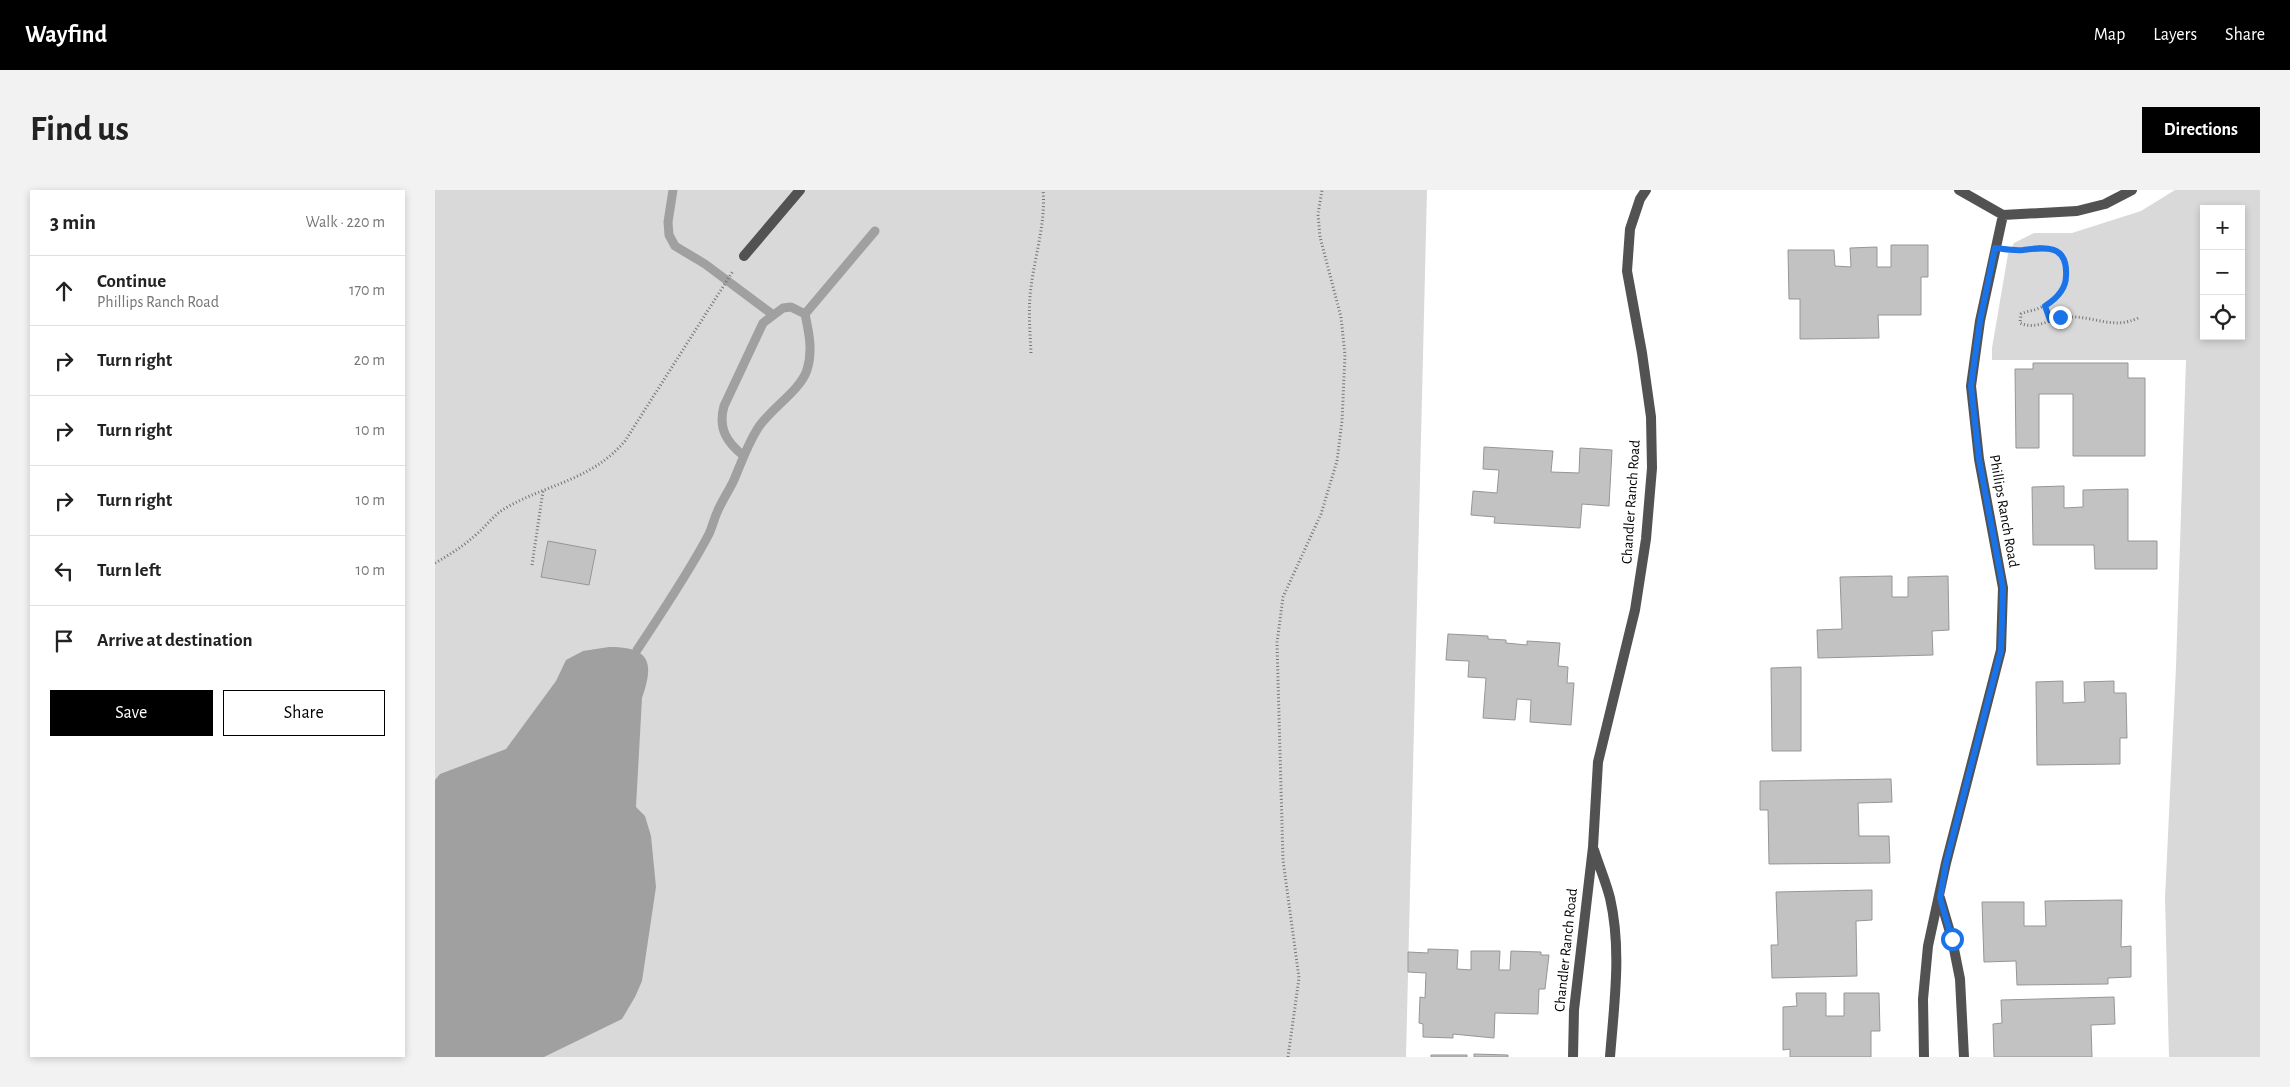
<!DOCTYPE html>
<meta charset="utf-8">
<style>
:root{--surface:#fff;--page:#f2f2f2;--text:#222;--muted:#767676;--line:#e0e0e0;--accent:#000}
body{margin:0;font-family:"Alegreya Sans",sans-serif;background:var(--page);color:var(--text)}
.controls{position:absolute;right:15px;top:15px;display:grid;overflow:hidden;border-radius:0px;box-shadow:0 2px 8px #0003}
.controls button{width:45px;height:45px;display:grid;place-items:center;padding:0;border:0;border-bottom:1px solid var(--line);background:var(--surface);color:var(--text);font:25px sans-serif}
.stop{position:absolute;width:15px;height:15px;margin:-11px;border:4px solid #1a73e8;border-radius:50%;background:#fff}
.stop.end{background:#1a73e8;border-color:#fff;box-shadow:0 1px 5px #0008}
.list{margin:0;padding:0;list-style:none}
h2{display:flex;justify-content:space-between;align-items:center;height:65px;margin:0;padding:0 20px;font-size:21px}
h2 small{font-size:16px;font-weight:400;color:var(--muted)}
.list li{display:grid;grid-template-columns:32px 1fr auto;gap:15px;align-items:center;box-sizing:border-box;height:70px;padding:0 20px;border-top:1px solid var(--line)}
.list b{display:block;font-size:19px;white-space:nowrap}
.list p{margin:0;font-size:16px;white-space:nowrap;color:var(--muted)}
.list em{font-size:16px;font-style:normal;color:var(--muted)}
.actions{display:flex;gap:10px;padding:15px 20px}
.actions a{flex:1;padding:11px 0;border:1px solid var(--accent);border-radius:0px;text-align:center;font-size:18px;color:var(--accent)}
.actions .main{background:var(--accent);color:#fff}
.icon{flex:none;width:28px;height:28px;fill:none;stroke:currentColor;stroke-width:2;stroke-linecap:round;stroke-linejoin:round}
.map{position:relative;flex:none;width:1825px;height:867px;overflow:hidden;border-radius:0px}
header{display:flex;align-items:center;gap:30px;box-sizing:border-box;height:70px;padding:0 25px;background:var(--accent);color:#fff}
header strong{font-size:24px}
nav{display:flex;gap:28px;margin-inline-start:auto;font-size:18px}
.intro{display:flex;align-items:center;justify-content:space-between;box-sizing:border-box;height:120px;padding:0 30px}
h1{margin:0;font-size:35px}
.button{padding:12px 22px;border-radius:0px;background:var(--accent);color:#fff;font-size:18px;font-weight:700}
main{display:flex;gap:30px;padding:0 30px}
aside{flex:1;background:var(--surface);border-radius:0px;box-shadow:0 2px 8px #0003}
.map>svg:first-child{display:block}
.green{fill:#d9d9d9;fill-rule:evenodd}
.water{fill:#a0a0a0}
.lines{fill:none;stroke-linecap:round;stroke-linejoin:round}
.stream{stroke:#a0a0a0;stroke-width:9}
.building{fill:#c2c2c2;stroke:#969696}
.path{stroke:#747474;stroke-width:3;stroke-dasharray:1 2.5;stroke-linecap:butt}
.lane{stroke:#525252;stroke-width:10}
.street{stroke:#525252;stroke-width:10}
.route{stroke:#1a73e8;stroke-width:6}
.labels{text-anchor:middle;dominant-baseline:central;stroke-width:4.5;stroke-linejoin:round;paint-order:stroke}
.street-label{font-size:15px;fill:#000;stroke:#fff}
</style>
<header>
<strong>Wayfind</strong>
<nav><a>Map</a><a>Layers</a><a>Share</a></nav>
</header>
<div class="intro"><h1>Find us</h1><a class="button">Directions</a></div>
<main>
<aside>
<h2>3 min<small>Walk · 220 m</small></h2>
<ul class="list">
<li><svg class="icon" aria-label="ahead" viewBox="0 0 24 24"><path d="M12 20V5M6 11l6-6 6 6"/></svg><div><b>Continue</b><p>Phillips Ranch Road</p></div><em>170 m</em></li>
<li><svg class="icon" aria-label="right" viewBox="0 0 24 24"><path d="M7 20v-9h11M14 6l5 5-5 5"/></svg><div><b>Turn right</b></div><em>20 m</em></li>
<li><svg class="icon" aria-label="right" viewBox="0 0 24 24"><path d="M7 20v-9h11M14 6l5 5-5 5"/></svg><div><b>Turn right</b></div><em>10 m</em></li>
<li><svg class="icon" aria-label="right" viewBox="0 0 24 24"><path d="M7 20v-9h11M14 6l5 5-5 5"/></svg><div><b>Turn right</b></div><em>10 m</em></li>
<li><svg class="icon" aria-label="left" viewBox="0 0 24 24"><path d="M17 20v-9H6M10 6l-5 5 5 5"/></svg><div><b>Turn left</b></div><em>10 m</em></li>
<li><svg class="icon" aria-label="arrive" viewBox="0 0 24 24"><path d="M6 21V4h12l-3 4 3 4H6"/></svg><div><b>Arrive at destination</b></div></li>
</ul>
<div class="actions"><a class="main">Save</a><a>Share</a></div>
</aside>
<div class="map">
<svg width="1825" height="867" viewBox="0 0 1825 867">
<rect width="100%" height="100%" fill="#fff"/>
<path class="green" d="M0 0H992L971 867H0Z
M1740 0H1825V867H1734L1730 708 1741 477 1751 170H1557V158L1573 64 1579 53 1599 43H1637L1706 21ZM1769 19H1806V146H1769Z"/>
<path class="water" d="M174 457C214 457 220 471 207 508L201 617 210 626 216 646 221 697 207 791 200 807 187 829 109 867H0V590L5 584 71 559 121 491 131 470 148 461Z"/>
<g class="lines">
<path class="stream" d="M238 0 233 32 234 45 240 56 270 74 337 124
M370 124 440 41
M202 460C227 422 253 384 274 344 278 335 280 325 285 316 289 308 294 300 298 292 306 274 312 255 323 238 336 218 365 201 372 180 378 161 374 143 370 124L356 117 348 118 328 133 289 216C283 238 291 252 309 266"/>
</g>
<path class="building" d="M1456 55H1493V87H1486V125H1443L1444 148 1365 149V109H1354L1353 60H1399L1400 76 1416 77 1415 58 1442 57V77H1456Z
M1598 173H1693V188H1710V266H1638V204H1604V258H1581L1580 179H1598Z
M1049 257 1118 261 1116 282 1144 283 1145 258 1177 260 1174 316 1147 314 1145 338 1059 333 1060 327 1036 325 1038 301 1062 303 1064 280 1048 279Z
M1629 296V318L1648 317V300L1693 299V351H1722V379H1660L1659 355H1598L1597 297Z
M113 351 161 360 154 395 106 387Z
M1457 386V407H1473V387L1513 386 1514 440 1497 441 1498 465 1383 468 1382 440 1407 439 1405 387Z
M1013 444 1053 446V449L1071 450V453L1092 455V451L1125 453 1123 476 1133 477 1132 493H1139L1136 535 1095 532 1096 510 1082 509 1080 530 1048 528 1051 488 1033 487 1034 471 1011 470Z
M1366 477V561H1337L1336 478Z
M1628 491V513L1650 512 1649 492 1679 491V503H1691L1692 548H1685V574L1602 575 1601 492Z
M1456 589 1457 612 1423 613 1424 646H1454L1455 673 1334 674 1333 620H1325V591Z
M1437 700V730L1421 731 1422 786 1337 788 1336 755H1343L1341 702Z
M1687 710 1686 757 1696 756V787L1673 788V794L1582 795 1581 771 1549 772 1547 712H1589V736H1611L1610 711Z
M993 759 1023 760 1022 779 1036 780V761H1065L1064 780H1075L1076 761 1106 762V765H1114L1110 799H1104L1103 824 1060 823 1059 848 1018 844V848L988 847V834L984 833 985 807 990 808 991 783 973 782V762L993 763Z
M1361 803H1391V826H1409V803H1444L1445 841H1436V867H1355V859L1348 860V817L1362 816Z
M1679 807 1680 834 1656 835 1657 867H1559L1558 834 1567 833 1566 810Z
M1039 864 1073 865V867H1039Z
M996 865H1032V867H996Z"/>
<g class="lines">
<path class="path" d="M1579 60C1591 60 1602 55 1613 58 1621 60 1627 66 1629 73 1636 94 1624 111 1604 118 1598 121 1591 121 1586 124L1585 133C1601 141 1617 127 1634 127 1660 126 1678 140 1703 128
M1610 116 1615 130
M596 163C595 141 593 119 596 97 600 65 611 32 608 0
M0 373C16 364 30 355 44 342 52 335 59 325 69 319 111 294 156 291 190 251L298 81
M97 375 108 301
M853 867 864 788 848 670 842 453 848 407 886 324 902 271 907 231 910 165 906 127 885 47 883 24 887 0"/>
<path class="lane" d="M309 66 365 0"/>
<path class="street" d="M1524 0 1568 25 1642 21 1670 14 1697 0
M1159 660C1164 676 1171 692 1175 708 1187 760 1179 815 1175 867
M1505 708 1517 749 1525 789 1529 867
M1138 867 1139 820 1158 657 1163 572 1200 420 1211 349 1217 278 1216 227 1207 163 1192 81 1195 39 1205 9 1211 0
M1489 867 1488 809 1493 756 1511 673 1566 460 1568 398 1544 269 1536 196 1545 131 1568 25"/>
</g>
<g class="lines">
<path class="route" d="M1517 749 1505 708 1511 673 1566 460 1568 398 1544 269 1536 196 1545 131 1560 58C1569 59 1579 61 1588 60 1610 57 1633 54 1631 86 1631 100 1621 109 1610 116L1615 130 1625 127"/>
</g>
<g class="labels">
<g class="street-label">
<text transform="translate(1196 312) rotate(-86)">Chandler Ranch Road</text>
<text transform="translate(1569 321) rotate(80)">Phillips Ranch Road</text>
<text transform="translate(1131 760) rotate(-84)">Chandler Ranch Road</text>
</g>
</g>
</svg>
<div class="controls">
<button>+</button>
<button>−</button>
<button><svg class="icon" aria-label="locate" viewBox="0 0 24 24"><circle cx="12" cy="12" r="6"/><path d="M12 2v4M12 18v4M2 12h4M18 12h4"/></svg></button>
</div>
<div class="stop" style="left:1517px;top:749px"></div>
<div class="stop end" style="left:1625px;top:127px"></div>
</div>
</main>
